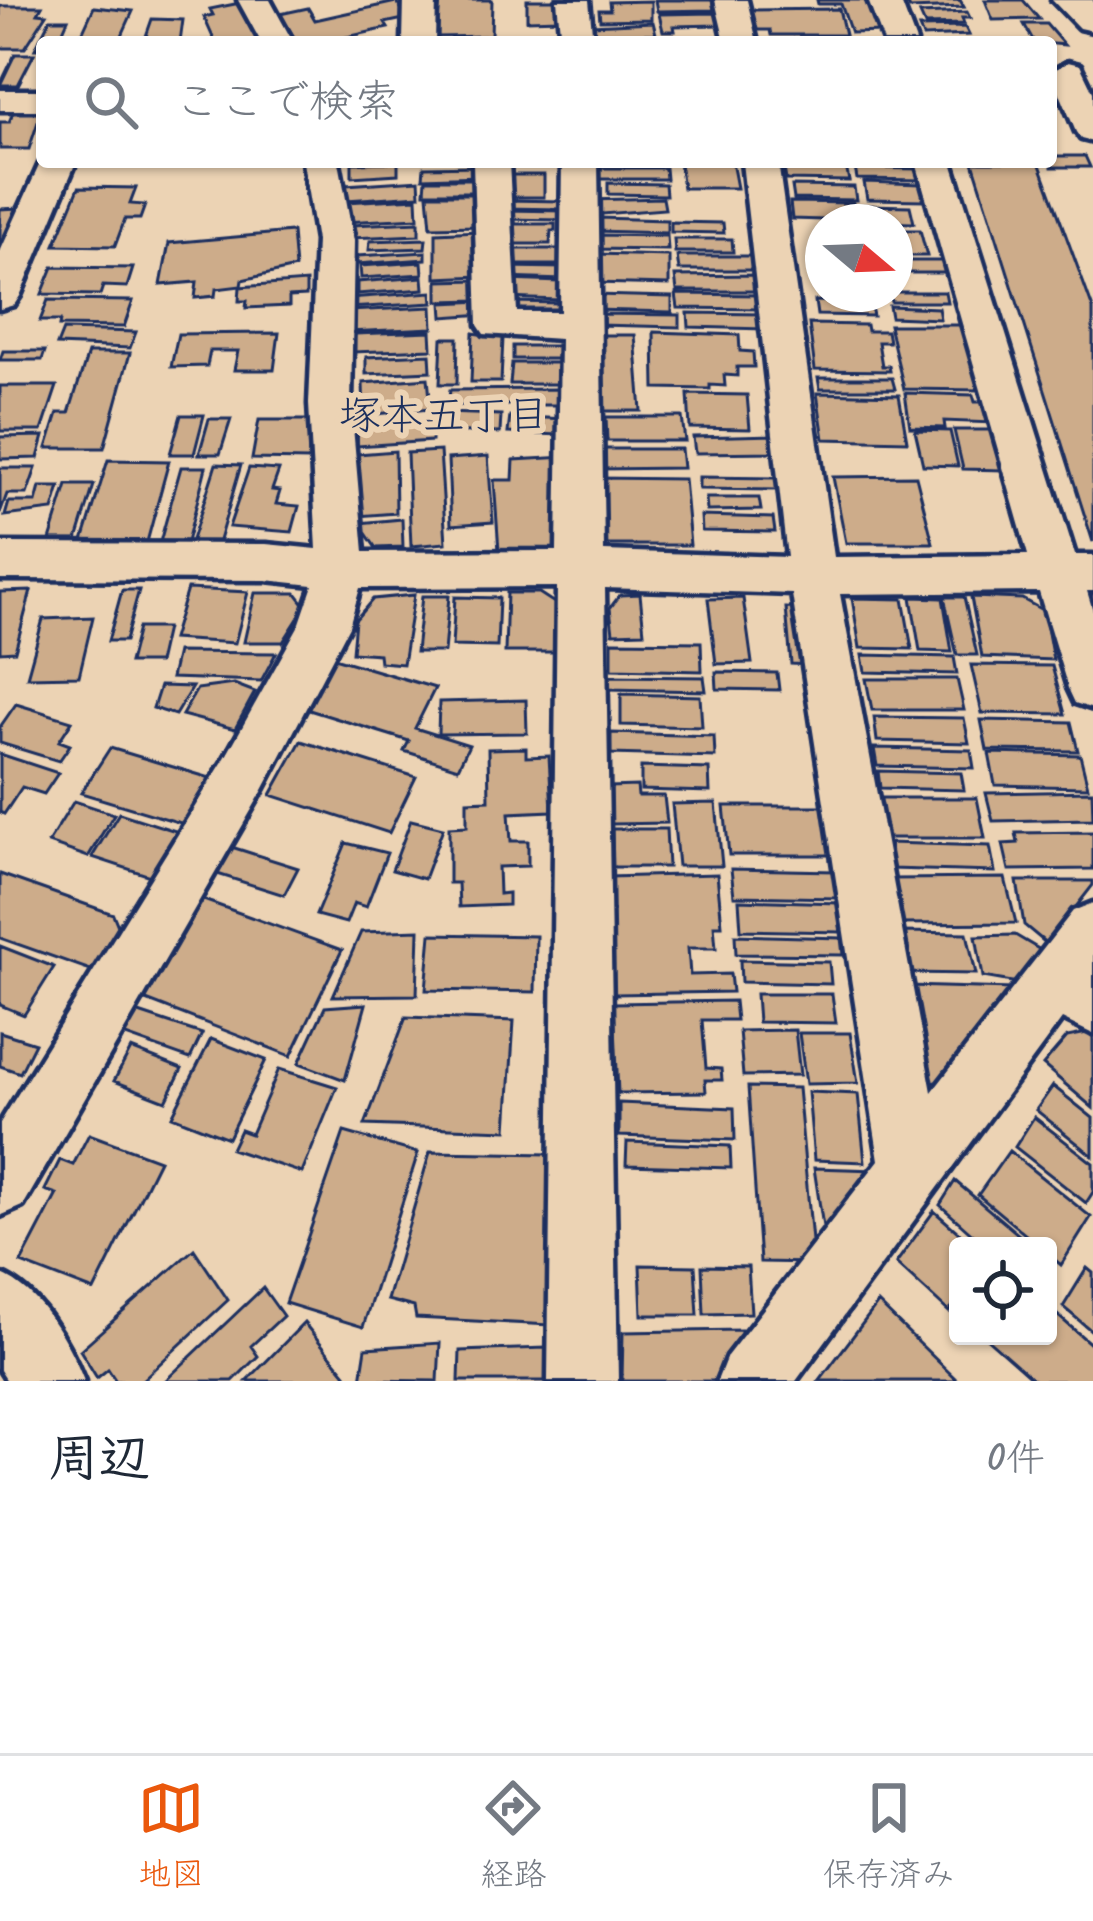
<!DOCTYPE html>
<html lang="ja">
<meta charset="utf-8">
<style>
:root{--surface:#fff;--page:#f2f2f3;--text:#1f2937;--muted:#747a83;--line:#e0e1e3;--accent:#ea580c}
body{margin:0;font-family:Kalam,"Klee One",sans-serif;background:var(--page);color:var(--text)}
.controls{position:absolute;right:36px;bottom:36px;display:grid;overflow:hidden;border-radius:12px;box-shadow:0 3px 9px #0004}
.controls button{width:108px;height:108px;display:grid;place-items:center;padding:0;border:0;border-bottom:3px solid var(--line);background:var(--surface);color:var(--text);font:60px sans-serif}
.compass{position:absolute;left:805px;top:204px;width:108px;height:108px;border-radius:50%;background:var(--surface);box-shadow:0 3px 9px #0004;rotate:109deg}
.list{margin:0;padding:0;list-style:none}
h2{display:flex;justify-content:space-between;align-items:center;height:156px;margin:0;padding:0 48px;font-size:51px}
h2 small{font-size:39px;font-weight:400;color:var(--muted)}
.icon{flex:none;width:66px;height:66px;fill:none;stroke:currentColor;stroke-width:2;stroke-linecap:round;stroke-linejoin:round}
.map{position:relative;flex:none;width:1093px;height:1381px;overflow:hidden}
.search{position:absolute;background:var(--surface);box-shadow:0 3px 9px #0004;left:36px;right:36px;top:36px;height:132px;display:flex;align-items:center;gap:30px;box-sizing:border-box;padding:0 42px;border-radius:12px;color:var(--muted);font-size:45px}
.sheet{height:372px;background:var(--surface)}
nav{display:flex;justify-content:space-around;align-items:center;box-sizing:border-box;height:168px;border-top:3px solid var(--line);background:var(--surface);font-size:33px;color:var(--muted)}
nav a{display:grid;justify-items:center;gap:6px}
nav .on{color:var(--accent)}
.map>svg:first-child{display:block}
.building{fill:#cdac8a;stroke:#1b2f5e;stroke-width:3}
.lines{fill:none;stroke-linecap:round;stroke-linejoin:round}
.street-casing{stroke:#1b2f5e;stroke-width:9}
.secondary-casing{stroke:#1b2f5e;stroke-width:9}
.street{fill:#ecd3b4;fill-rule:evenodd}
.secondary{fill:#ecd3b4;fill-rule:evenodd}
.labels{text-anchor:middle;dominant-baseline:central;stroke-width:12;stroke-linejoin:round;paint-order:stroke}
.neighbourhood-label{font-size:42px;fill:#1b2f5e;stroke:#ecd3b4}
</style>
<div class="map">
<svg width="1093" height="1381" viewBox="0 0 1093 1381">
<rect width="100%" height="100%" fill="#ecd3b4"/>
<filter id="ink" filterUnits="userSpaceOnUse"><feTurbulence type="fractalNoise" baseFrequency=".00833" numOctaves="2"/><feDisplacementMap in="SourceGraphic" scale="24" xChannelSelector="R" yChannelSelector="G"/><feConvolveMatrix kernelMatrix="1 2 1 2 8 2 1 2 1" color-interpolation-filters="sRGB"/></filter>
<g filter="url(#ink)">
<path class="building" d="M440 0H492L491 36 437 37Z
M527 0H559L560 19 527 20Z
M655 0H712L714 10 657 11Z
M817 0H865L882 32 851 33 841 4H818Z
M960 0 964 7 910 9 906 1Z
M985 0H1023L1039 19 993 20Z
M651 1V19L600 20 599 10H610L609 2Z
M396 2 408 18 385 23 388 28 324 42H297L280 14 308 8 315 20Z
M240 3 258 42H215L204 17 213 15 210 9Z
M0 6H42L38 13 47 14 25 48H0Z
M94 7 133 11 119 42H78Z
M839 9 845 35H771L770 30H754L750 10Z
M967 12 970 18H962L964 24 925 25 920 14Z
M716 13 719 25 674 26 675 31H663L659 14Z
M50 19H68L58 42H42V49H35Z
M152 19 183 20 180 42H144Z
M653 22 656 34H644L645 40 595 39 592 25Z
M1024 24H1046L1064 45 1034 42Z
M965 27 969 35 923 37 919 28Z
M15 54H34L18 85H0Z
M14 110H42L29 149H0V122H9Z
M1051 156H1085L1090 167H1052Z
M398 162V174L352 177V163Z
M679 162H732L737 188H683Z
M783 162H845L849 181 786 180Z
M973 162H1039L1093 309V542Z
M479 166 480 176 423 178 424 167Z
M590 168H665L666 179H590Z
M855 168 924 169 926 180 857 179Z
M505 175H544V197H504Z
M426 179H481V192H425Z
M419 180 420 195 346 200V185Z
M864 182 921 184 924 200 867 199Z
M608 183 665 184 666 195 608 194Z
M792 186 854 187 856 200 794 199Z
M79 187 136 188 130 204 145 205 140 219H125L115 246 55 245Z
M428 194H480V226L431 227Z
M417 198 418 218 344 222 345 202Z
M663 198 665 209 590 215 589 200Z
M503 200 564 201V209L502 208Z
M790 202 853 203 857 221 792 219Z
M864 205 910 206 914 223 867 222Z
M19 208 6 243H0V209Z
M504 210 564 211V220L503 219Z
M597 218 667 220V233L596 231Z
M419 222V235L350 238 351 225Z
M671 222 723 223 724 233 671 232Z
M505 224H555V231H551L550 244H510Z
M895 230H920L927 256H895Z
M479 231 481 276 436 278V233Z
M292 232 295 268 242 280 241 286 216 289 215 296 195 298 197 282 161 285 169 243Z
M592 235 667 236 668 250 592 249Z
M426 239 425 248 369 250 370 241Z
M674 239H732L733 252H675Z
M504 249H563L562 265H503Z
M426 252V259L357 264V256Z
M595 254 669 256V285L594 283Z
M677 256H754L757 270H679Z
M895 261H946L949 273H895Z
M422 262 423 274 361 278 360 266Z
M53 267 133 268 127 287 103 286 100 295 42 294Z
M504 267 565 268V280L503 278Z
M756 275 758 291H677L675 276Z
M423 277 424 289 357 294V282Z
M480 280 481 300 438 301V281Z
M507 280 561 282 560 300 505 298Z
M306 282V296L289 297V306L246 308 247 301H239L240 287Z
M432 292 433 303 348 308V298Z
M895 292H945L947 302H891L889 294Z
M676 294 760 295 762 309 678 308Z
M593 295 672 297V312L593 310Z
M48 300 133 301 124 327 59 326 60 321H40Z
M484 301 485 314 443 317 442 303Z
M815 301 870 302 873 316 817 315Z
M511 302 560 303V317L510 316Z
M889 306 938 308 940 319 891 317Z
M432 307 433 328 347 332 348 311Z
M688 313 764 314 765 329 689 327Z
M597 314 680 315V327L597 325Z
M809 324 866 325 867 331H887L889 342H878L882 366H889L890 371 815 370Z
M889 325H964L982 390 904 389Z
M63 330 136 332 130 348 57 345Z
M431 331 432 349 353 352 355 334Z
M654 332 739 335 740 351 753 352 754 367H737V376L724 375 725 386 710 385V389L655 388Z
M279 333 274 370H234L238 351H210L207 366 171 367 178 334Z
M473 333 503 338 501 382H471Z
M597 335H635L641 411H601Z
M442 338H458L457 384H440Z
M513 346H561V359H513Z
M3 351H45L42 360H0Z
M88 353H130L104 448H47L58 413H69Z
M430 354 431 371 366 374V357Z
M512 363H562V384H510Z
M428 378 431 409 364 415 363 383Z
M818 378H892L895 389H820Z
M0 386H57L42 431H0Z
M558 389V405H448L450 390Z
M817 393 899 395 907 441 824 439Z
M905 393 973 395 975 402H988L993 423 944 421 945 428 910 427Z
M688 394 747 395 750 429 690 428Z
M444 413 501 415 500 433 442 431Z
M181 415H204L194 454H170Z
M510 416 563 419 562 435 508 433Z
M606 417H682L685 441H607Z
M209 419H231L220 454H199Z
M259 420H308L309 460 252 459Z
M432 422V441L357 446 358 427Z
M915 430 950 431 958 466 923 465Z
M954 430H993L1003 470 963 469Z
M777 435 780 452 695 453 693 437Z
M44 436 38 458 0 459V437Z
M598 449H681L683 468 599 469Z
M395 451 396 513 358 516V454Z
M440 451 446 543 411 546 407 453Z
M488 456 493 522 451 525 448 459Z
M566 457 568 541 552 550 499 551 494 480H513L514 460Z
M108 460 169 461 147 542 83 541Z
M216 464 241 465 218 544 191 543Z
M181 467H206L187 542H160Z
M0 468H36L27 494H7L0 513Z
M249 468 279 470 272 490 280 491 276 504 299 506 292 532 229 527Z
M916 476 933 543H846L833 477Z
M699 477 778 478 779 490 699 489Z
M597 478 684 479 690 545H599Z
M67 485H94L77 540H50Z
M40 487H60L53 510 5 516 9 502H36Z
M706 498H759L761 510 707 511Z
M701 516 773 518 775 532 702 531Z
M402 519 403 547 376 548 359 523Z
M187 589 248 592 235 643 172 639Z
M122 590H139L125 641H108Z
M31 591 15 651 0 652V592Z
M255 593H296L306 606 283 642H244Z
M507 593H539L559 606V652H505Z
M640 594 644 632 613 633 610 608 620 595Z
M414 595 403 664 380 662 379 654 352 652 355 620 373 599Z
M422 596H449L444 652H416Z
M455 597 499 598 497 647 452 646Z
M911 597 943 598 952 652 920 651Z
M944 597H964L977 655H957Z
M971 597 1022 599 1044 611 1053 660 982 657Z
M743 598 752 663 716 664 708 599Z
M852 598 903 599 912 649 860 648Z
M786 608 803 609 809 665 791 664Z
M93 617 79 676 27 677 43 619Z
M138 628H166L158 663H129Z
M612 641 701 642 702 671 612 669Z
M177 652 276 653 261 681 171 678Z
M862 655 954 657 957 674 865 672Z
M334 658 435 688 415 728 469 745 458 768 404 751 409 741 306 709Z
M971 665 1052 666 1065 714 982 713Z
M716 672 777 673 779 690 717 689Z
M607 676 704 677 706 691 608 689Z
M866 679H957L964 710H872Z
M234 684 255 692 235 729 182 715 197 689Z
M160 686 192 687 175 715 153 708Z
M621 694 700 696 702 727 621 725Z
M526 700 527 733 438 734 439 702Z
M16 704 72 721 59 741 70 745 59 761 0 743V727Z
M874 717 964 718 969 743 877 741Z
M981 720 1071 722 1078 751 987 750Z
M611 733 714 736 715 757 611 754Z
M301 741 416 777 389 833 271 795Z
M110 748 210 778 184 824 81 793Z
M526 748V757L549 756 552 811 509 813 511 841H528V866L498 867 499 894 508 893V905L459 907 458 883H449V827L467 826V801L489 800 488 749Z
M874 748 971 750 974 768 877 766Z
M989 753 1080 755 1088 787 995 785Z
M0 754 58 773 44 794 22 787 4 814 0 812Z
M641 767 709 769 710 792 641 790Z
M878 771 961 773 964 790 880 788Z
M637 786 638 796H664L667 823 611 824 608 787Z
M1092 791 1093 819 993 821 986 793Z
M879 798H977L985 838H886Z
M74 801 114 814 88 857 48 843Z
M716 803 722 866H678L672 804Z
M724 806H826L833 855H729Z
M119 813 179 832 153 877 92 857Z
M411 820 443 828 424 879 392 870Z
M612 829H666L668 867H613Z
M1093 832V869L1009 870 1003 844 1018 843 1016 833Z
M346 843 387 853 366 907 354 903 346 923 316 915Z
M887 843 990 846 995 872 891 869Z
M222 844 298 868 284 895 208 871Z
M731 869 835 871 839 898 734 896Z
M0 874 113 914 120 931 96 972 0 938Z
M717 874 722 925H714L716 948H688L690 975 730 974 732 992 614 994 608 877Z
M1005 878 1016 923 900 924 891 879Z
M1017 881H1093V885L1047 944 1024 925Z
M198 898 342 950 291 1056 141 998Z
M739 900 838 903 841 932 741 930Z
M419 930 417 995 333 996 361 932Z
M899 932 967 933 976 974 906 973Z
M431 934 536 936 535 992 426 990Z
M735 935 841 938 843 955 736 954Z
M1015 935 1042 951 1018 983 983 977 976 936Z
M0 946 54 967 24 1015 0 1005Z
M740 960 829 962 831 984 741 982Z
M907 986 1012 989 943 1094 922 1084Z
M756 994H832L836 1023 758 1022Z
M734 1001 736 1020H702L706 1068 721 1069 722 1080H705L706 1092 618 1093 614 1003Z
M366 1004 345 1080 299 1063 325 1007Z
M133 1011 202 1034 190 1059 120 1034Z
M406 1017 514 1021 507 1130 365 1125Z
M795 1030 800 1075 743 1076 739 1031Z
M0 1032 35 1043 20 1073 0 1066Z
M799 1033H850L858 1083 806 1084Z
M1087 1033 1093 1038V1108L1043 1065 1067 1037Z
M211 1039 266 1060 228 1138 172 1116Z
M131 1049 182 1069 166 1101 114 1081Z
M279 1069 337 1087 302 1173 231 1149 240 1130 251 1134Z
M1053 1086 1093 1118V1156L1036 1110Z
M748 1087 798 1088 814 1263 760 1262Z
M808 1092 858 1094 865 1162 814 1160Z
M619 1103 734 1108 735 1140 619 1136Z
M1034 1117 1093 1163V1192L1086 1203 1015 1147Z
M344 1132 418 1153 363 1327 285 1303Z
M89 1134 159 1160 94 1291 21 1263 57 1194 45 1190 60 1160 73 1165Z
M627 1142 730 1146 731 1168 626 1165Z
M1009 1151 1091 1217 1061 1265 1048 1254V1246H1039L978 1195Z
M430 1152 549 1154 550 1325 416 1318 414 1307 387 1300Z
M814 1168 876 1170 825 1240Z
M955 1181 1032 1246H986L940 1205Z
M934 1211 974 1246H958V1298L949 1312 896 1263Z
M194 1249 228 1300 141 1381H116L108 1369 97 1378 80 1350Z
M640 1265 695 1266 698 1315H642Z
M702 1266 748 1267 751 1313 704 1314Z
M1087 1268 1093 1273V1332L1063 1307Z
M263 1288 283 1316 251 1346 258 1356 233 1381H165Z
M878 1303 958 1381H819Z
M1048 1307 1093 1346V1381H1035L984 1336H1048Z
M304 1323 346 1374 340 1381H247Z
M741 1330 743 1353 723 1381H622L623 1332Z
M440 1343 438 1381 361 1380 366 1348Z
M546 1348V1381H459L460 1351Z"/>
<g class="lines">
<g class="street-casing">
<path id="street" d="M238 0H270L293 42H261Z
M404 0H436L435 42H403Z
M557 0H589L593 42H561Z
M715 0H747L757 42H725Z
M868 0H900L916 42H884Z
M1068 62 1080 65 1093 92V142L1081 139 1076 132 1051 72Z
M0 90H42V110H0Z
M42 159 76 162 20 296 14 305 0 309V252Z
M303 162H339L354 241 351 404 364 552 557 551 560 339 484 334 478 325 473 162H509L517 312H560L562 162H598L604 551 787 557 742 162H778L834 557 1028 555 916 162H952L1075 555H1093V591H1087L1093 611V709L1075 703 1068 688 1039 592 840 594 932 1092 1073 911 1093 903V1034L1062 1019 796 1381H717L727 1356 879 1160 792 594 605 588 618 1381H548L557 587 360 588 349 626 263 790 23 1206 0 1216V1123L225 758 300 623 313 585 266 580 0 579V543L266 544 317 549 309 404 316 241Z
M0 1274C40 1290 68 1341 84 1381H7L0 1370Z"/>
</g>
<g class="secondary-casing">
<path id="secondary" d="M1052 0H1093V31L1079 28Z"/>
</g>
<use href="#street" class="street"/>
<use href="#secondary" class="secondary"/>
</g>
</g>
<g class="labels">
<g class="neighbourhood-label">
<text x="444" y="417">塚本五丁目</text>
</g>
</g>
</svg>
<div class="controls">
<button><svg class="icon" aria-label="locate" viewBox="0 0 24 24"><circle cx="12" cy="12" r="6"/><path d="M12 2v4M12 18v4M2 12h4M18 12h4"/></svg></button>
</div>
<svg class="compass" viewBox="-18 -18 36 36"><path d="M0-13l5 13h-10z" fill="#e53935"/><path d="M0 13l5-13h-10z" fill="#747a83"/></svg>
<div class="search"><svg class="icon" aria-label="search" viewBox="0 0 24 24"><circle cx="10" cy="10" r="6"/><path d="M15 15l6 6"/></svg>ここで検索</div>
</div>
<section class="sheet">
<h2>周辺<small>0件</small></h2>
<ul class="list">
</ul>
</section>
<nav>
<a class="on"><svg class="icon" aria-label="map" viewBox="0 0 24 24"><path d="M3 6l6-2 6 2 6-2v14l-6 2-6-2-6 2zM9 4v14M15 6v14"/></svg>地図</a>
<a><svg class="icon" aria-label="directions" viewBox="0 0 24 24"><path d="M12 3l9 9-9 9-9-9zM9 14v-3h6M13 9l2 2-2 2"/></svg>経路</a>
<a><svg class="icon" aria-label="saved" viewBox="0 0 24 24"><path d="M7 4h10v16l-5-4-5 4z"/></svg>保存済み</a>
</nav>
